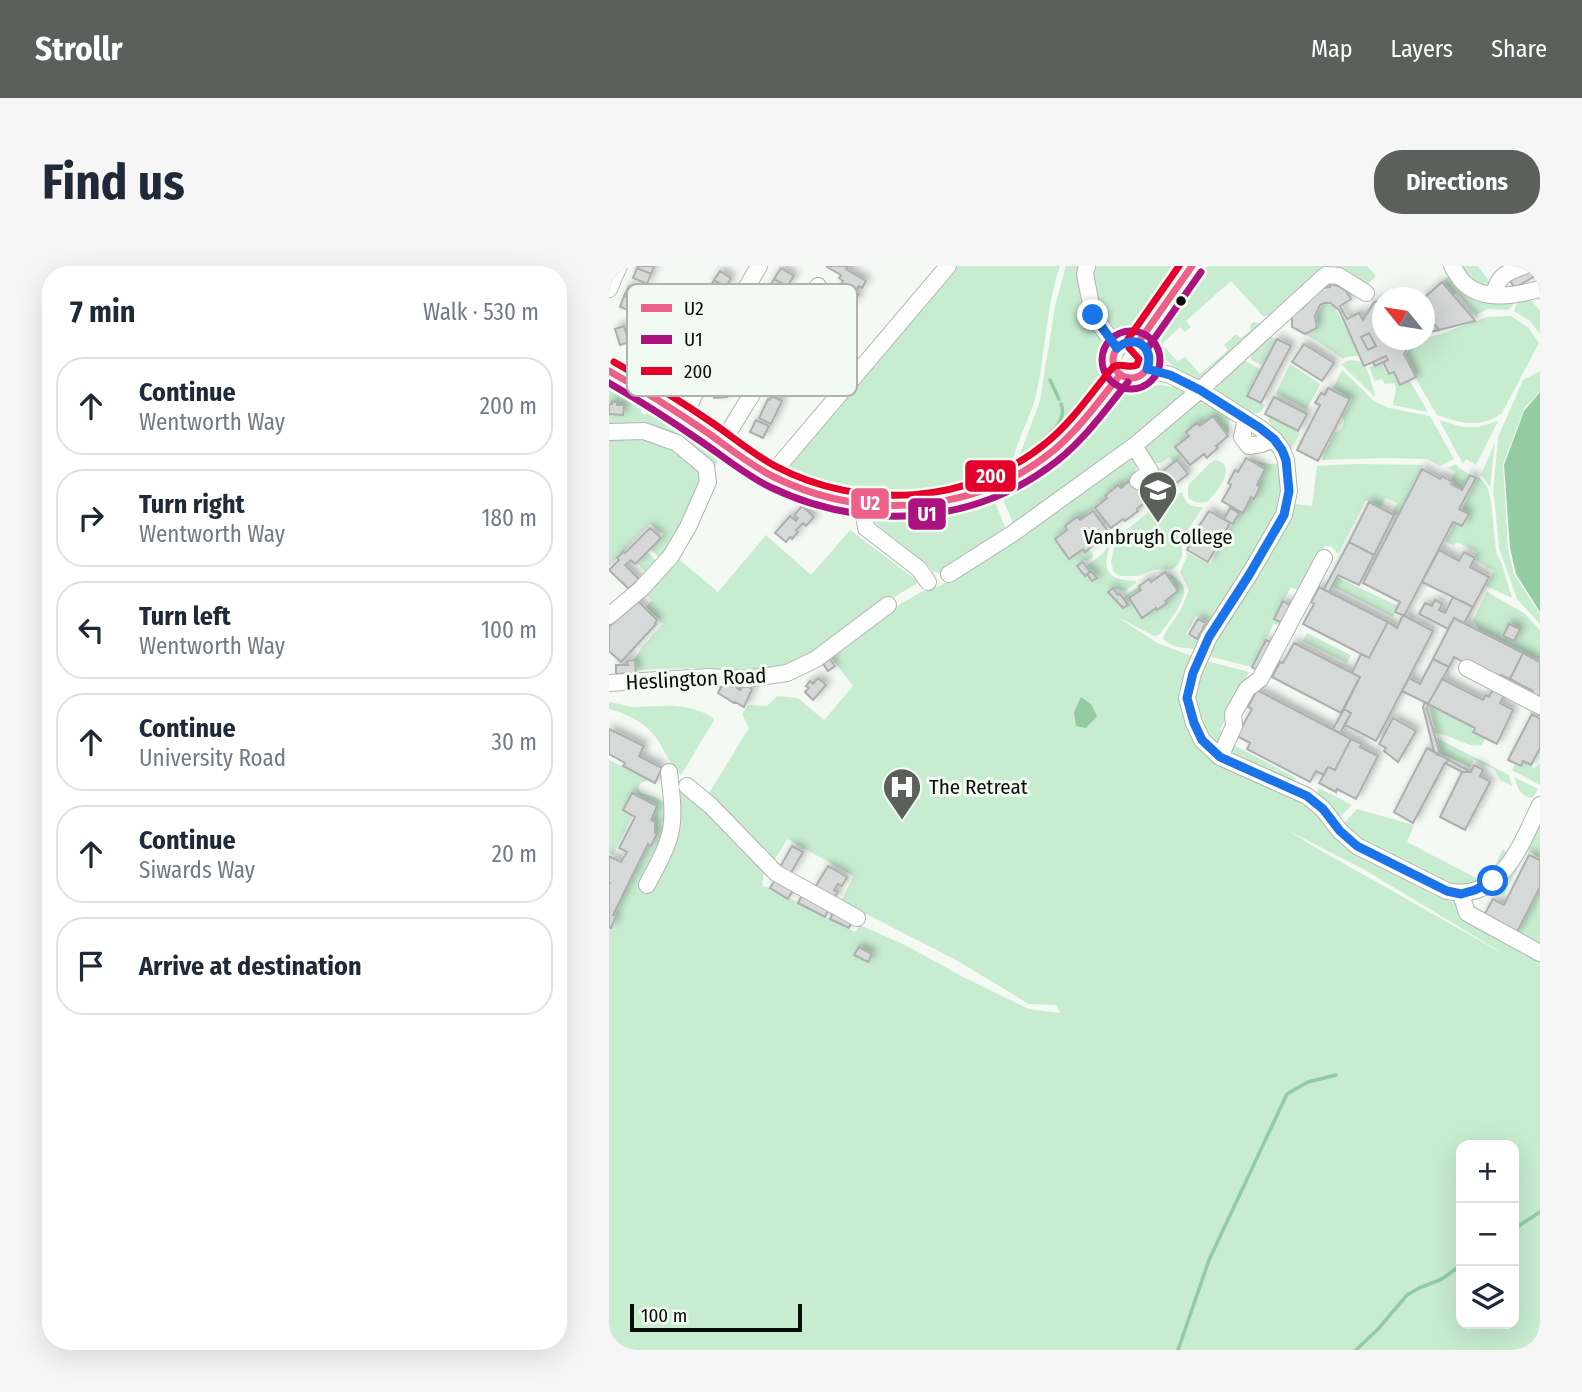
<!DOCTYPE html>
<meta charset="utf-8">
<style>
:root{--surface:#fff;--page:#f6f6f7;--text:#1f2937;--muted:#747a83;--line:#e0e1e3;--accent:#5c605c}
body{margin:0;font-family:"Fira Sans Condensed",sans-serif;background:var(--page);color:var(--text)}
.controls{position:absolute;right:21px;bottom:21px;display:grid;overflow:hidden;border-radius:14px;box-shadow:0 7px 28px #0002}
.controls button{width:63px;height:63px;display:grid;place-items:center;padding:0;border:0;border-bottom:2px solid var(--line);background:var(--surface);color:var(--text);font:35px sans-serif}
.compass{position:absolute;left:763px;top:21px;width:63px;height:63px;border-radius:50%;background:var(--surface);box-shadow:0 7px 28px #0002;rotate:300deg}
.scale{position:absolute;left:21px;bottom:18px;width:172px;box-sizing:border-box;padding-left:7px;border:4px solid #0a0d0a;border-top:0;font-size:19px;line-height:24px;white-space:nowrap;color:#0a0d0a;-webkit-text-stroke:5px #f2fbf3;paint-order:stroke}
.stop{position:absolute;width:21px;height:21px;margin:-16px;border:5px solid #1a73e8;border-radius:50%;background:#fff}
.stop.end{background:#1a73e8;border-color:#fff;box-shadow:0 2px 7px #0008}
.list{margin:0;padding:0;list-style:none}
h2{display:flex;justify-content:space-between;align-items:center;height:91px;margin:0;padding:0 28px;font-size:30px}
h2 small{font-size:23px;font-weight:400;color:var(--muted)}
.list li{display:grid;grid-template-columns:46px 1fr auto;gap:21px;align-items:center;box-sizing:border-box;height:98px;margin:0 14px 14px;padding:0 14px;border:2px solid var(--line);border-radius:28px}
.list b{display:block;font-size:26px;white-space:nowrap}
.list p{margin:0;font-size:23px;white-space:nowrap;color:var(--muted)}
.list em{font-size:23px;font-style:normal;color:var(--muted)}
.icon{flex:none;width:38px;height:38px;fill:none;stroke:currentColor;stroke-width:2;stroke-linecap:round;stroke-linejoin:round}
.map{position:relative;flex:none;width:931px;height:1084px;overflow:hidden;border-radius:28px}
header{display:flex;align-items:center;gap:42px;box-sizing:border-box;height:98px;padding:0 35px;background:var(--accent);color:#fff}
header strong{font-size:33px}
nav{display:flex;gap:38px;margin-inline-start:auto;font-size:24px}
.intro{display:flex;align-items:center;justify-content:space-between;box-sizing:border-box;height:168px;padding:0 42px}
h1{margin:0;font-size:49px}
.button{padding:18px 32px;border-radius:28px;background:var(--accent);color:#fff;font-size:24px;font-weight:700}
main{display:flex;gap:42px;padding:0 42px}
aside{flex:1;background:var(--surface);border-radius:28px;box-shadow:0 7px 28px #0002}
.map>svg:first-child{display:block}
.green{fill:#c7ecd0;fill-rule:evenodd}
.water{fill:#93cba2}
.lines{fill:none;stroke-linecap:round;stroke-linejoin:round}
.stream{stroke:#93cba2;stroke-width:3.5}
.building{fill:#d6d9d8;stroke:#adafaf;stroke-width:2;filter:url(#shadow)}
.minor-casing{stroke:#b1b5b2;stroke-width:18}
.minor{stroke:#fdfefd;stroke-width:16}
.bus-1-casing{stroke:#f2fbf3;stroke-width:12}
.bus-2-casing{stroke:#f2fbf3;stroke-width:12}
.bus-3-casing{stroke:#f2fbf3;stroke-width:12}
.bus-1{stroke:#ec608a;stroke-width:7}
.bus-2{stroke:#ad1380;stroke-width:7}
.bus-3{stroke:#e4002b;stroke-width:7}
.route{stroke:#1a73e8;stroke-width:9}
.bus-dot{fill:#0a0d0a;stroke:#f2fbf3;stroke-width:2.5}
.labels{text-anchor:middle;dominant-baseline:central;stroke-width:6;stroke-linejoin:round;paint-order:stroke}
.poi-label{font-size:21px;fill:#0a0d0a;stroke:#f2fbf3}
.street-label{font-size:21px;fill:#0a0d0a;stroke:#f2fbf3}
.key{fill:#f2fbf3;stroke:#acb4ad;stroke-width:2}
.key-label{font-size:19px;fill:#0a0d0a}
.line-badge{stroke:#f2fbf3;stroke-width:2.5}
.badge-label{font-size:19px;text-anchor:middle;font-weight:bold;fill:#fff}
</style>
<header>
<strong>Strollr</strong>
<nav><a>Map</a><a>Layers</a><a>Share</a></nav>
</header>
<div class="intro"><h1>Find us</h1><a class="button">Directions</a></div>
<main>
<aside>
<h2>7 min<small>Walk · 530 m</small></h2>
<ul class="list">
<li><svg class="icon" aria-label="ahead" viewBox="0 0 24 24"><path d="M12 20V5M6 11l6-6 6 6"/></svg><div><b>Continue</b><p>Wentworth Way</p></div><em>200 m</em></li>
<li><svg class="icon" aria-label="right" viewBox="0 0 24 24"><path d="M7 20v-9h11M14 6l5 5-5 5"/></svg><div><b>Turn right</b><p>Wentworth Way</p></div><em>180 m</em></li>
<li><svg class="icon" aria-label="left" viewBox="0 0 24 24"><path d="M17 20v-9H6M10 6l-5 5 5 5"/></svg><div><b>Turn left</b><p>Wentworth Way</p></div><em>100 m</em></li>
<li><svg class="icon" aria-label="ahead" viewBox="0 0 24 24"><path d="M12 20V5M6 11l6-6 6 6"/></svg><div><b>Continue</b><p>University Road</p></div><em>30 m</em></li>
<li><svg class="icon" aria-label="ahead" viewBox="0 0 24 24"><path d="M12 20V5M6 11l6-6 6 6"/></svg><div><b>Continue</b><p>Siwards Way</p></div><em>20 m</em></li>
<li><svg class="icon" aria-label="arrive" viewBox="0 0 24 24"><path d="M6 21V4h12l-3 4 3 4H6"/></svg><div><b>Arrive at destination</b></div></li>
</ul>
</aside>
<div class="map">
<svg width="931" height="1084" viewBox="0 0 931 1084">
<defs>
<filter id="shadow"><feDropShadow dx="4" dy="-4" stdDeviation="3.5" flood-color="#0004"/></filter>
</defs>
<rect width="100%" height="100%" fill="#f4f9f4"/>
<path class="green" d="M348 0H451C436 43 437 89 426 133 420 154 408 174 404 194L410 191 431 135 446 40 457 0H473C476 17 477 36 481 53 486 71 502 79 498 102 495 123 478 139 464 155 412 216 325 242 247 232 221 229 196 217 172 206Z
M483 0H570L530 56 524 61 505 67 489 47Z
M598 0H717L670 43 655 51 622 15 577 55 582 61 576 66 571 61 553 78 568 95 576 91 591 108 619 84 615 79 627 68 632 72 642 64 641 59 644 56 650 57 647 64 593 114C583 113 572 106 564 100 532 75 558 60 575 38 585 26 591 13 598 0Z
M726 0H758L767 10 756 21 723 5Z
M848 0H869L882 18 875 21 868 20Z
M841 8 903 35 904 39 899 44 879 43 867 49 848 27 844 29 833 16Z
M921 32 931 45V68L921 55 905 45 909 35Z
M716 38 721 39 726 42 751 89 733 92 710 76 697 69 709 63C708 53 706 44 716 38Z
M902 50 919 61 930 77 893 147C871 163 852 157 828 149L808 115 797 89 806 74H816V72L829 69 878 51Z
M660 70 667 74 653 99 642 94 641 89Z
M741 94 754 96 760 109 766 129 765 130 732 98Z
M636 95 651 103 637 130 656 139C652 146 651 148 643 147L607 126 608 119 630 98Z
M681 98 711 118 698 143 667 127Z
M773 98 779 109 785 108 791 119 801 115 819 146 784 139 787 122 785 117 776 118 773 113 766 115 760 101Z
M733 104 765 135 780 142 821 150 845 193 831 200 818 193 775 192 712 194 726 166C732 166 734 161 735 155L733 151 743 133 724 122Z
M931 105V125L915 143 894 198 899 283 905 308 931 348V358L908 333 890 282 886 238 884 227 889 171 914 114Z
M6 119 35 136 32 146 36 149 42 141 113 188 76 260 53 294 41 283 55 268 41 258 0 300V122Z
M552 119 572 122 574 127 571 137 406 262 394 233 386 236 398 266 333 307 324 306 320 300 266 257V254L269 251C327 254 384 241 432 207 447 197 464 182 476 168 487 157 502 131 515 124 527 119 540 120 552 119Z
M586 135 603 139 621 149 619 170 604 150 591 160 588 157 577 166 580 170 566 181 574 190 565 197 560 191 553 197H543L535 185 539 177Z
M659 150 691 167 682 184 660 156Z
M830 154 854 161H869L889 155 867 199 857 193 854 198Z
M886 177 881 221 872 208Z
M519 192 526 193 528 199 524 212 512 222 509 220 496 229 498 232 471 254 468 251 456 260 458 264 446 274 460 293 474 283 476 286 479 283 484 288V291L478 295 476 294 469 300 475 310 478 308 483 315 488 312 477 301 494 287 502 277C492 304 497 314 527 315V317L516 325 504 322 500 326 514 342 519 339 514 332 530 320 532 324 520 333 533 351 558 337 556 335 569 325 556 306C563 309 570 313 574 320 580 332 558 359 550 369L545 370 507 350 548 377 585 391 577 409 590 478 706 542 744 585 829 631 846 637 856 650 931 689V1084H0V661H2L7 651 4 649 39 578 42 580 46 567 42 554 48 540 23 527 14 544 24 549 4 589 0 587V494L40 514 32 517 29 521 32 527 49 532 67 545V526L75 523 156 598 153 620 161 622 246 666 251 659 298 680 354 711 420 743 451 747 447 739 420 738 347 694 232 635 245 610 178 573 165 595 97 532 140 462 133 448 139 439 158 440 168 430 189 432 215 454 244 420 221 390 293 337 312 326 330 320 359 306 423 264ZM678 564 756 604 900 691 709 583ZM852 879H905V1058H852Z
M637 192 659 198H671L673 216 672 237 665 257 632 310 600 357 587 350 577 368 589 375 586 383C575 382 561 381 554 373L555 369 572 343 580 324 571 306 578 290 577 286 601 298 609 284 612 285 619 271 617 269 630 247H634L642 231 645 232 651 222 648 219 656 203Z
M606 194C630 198 608 227 598 236 590 237 584 237 579 231V222L580 218 601 197Z
M745 198 814 199 788 249 783 247 788 237 777 232 772 241 757 234 729 288 722 280H716L692 326 682 321 665 353 675 358 673 361 665 357 643 401 603 391 601 387 602 383 670 273 687 238 703 240 708 200Z
M847 198 850 202 861 209 853 224 842 218 844 216 842 214 846 206 839 202Z
M869 210 878 220 882 234 887 286 893 298 903 332 877 320 885 305 865 293 868 286 848 276 845 280 836 275 846 257 854 261 861 249 853 244Z
M573 226C577 239 582 241 594 241L578 265 573 278V290L569 299 564 303 545 304 528 310H511L505 306 502 296 505 282 510 270 542 244Z
M241 264 310 316 256 349 206 387 163 407 94 402 29 404 26 393 32 382 54 358 37 341 43 334 35 326 66 290 109 326 157 269 202 309Z
M38 286 51 298 40 309 28 297Z
M728 311 789 340 784 351 723 320Z
M878 326 915 347 931 364V395L870 364 864 354Z
M698 367 742 389 738 397 694 375Z
M594 394 640 406 611 464 618 469 614 477 600 474 585 443 586 416Z
M0 436C9 437 18 441 28 441 56 440 79 436 104 452L105 454 72 509C62 499 57 488 50 476 39 458 20 448 0 443Z
M820 440 863 461V466L876 472 873 479C855 482 843 468 826 467Z
M828 472 900 509 903 520 891 514 885 503 865 494 861 501 832 488Z
M623 478 687 512 685 516 627 493 620 486Z
M915 496 925 502 931 498V519L903 504 906 498 912 501Z
M905 511 929 523 924 532C911 531 909 522 905 511Z
M710 522 743 539 728 554 706 529Z
M748 543 805 559 798 576 869 613 875 603 883 606 894 583 898 587 880 612 851 620 833 616 766 582 732 560Z
M931 557V591L917 584Z
M912 586 916 588 895 629C881 625 873 625 860 635L861 633Z
M931 621V685L907 668Z"/>
<path class="water" d="M931 126V346L907 308 901 282 895 199 915 145Z
M472 431 482 438 488 450 477 462 467 460 465 446Z"/>
<g class="lines">
<path class="stream" d="M441 114 450 133
M429 178C441 168 459 154 452 138
M905 963 931 946
M569 1084 600 994 678 828 699 816 727 809
M747 1084 769 1063 798 1029 810 1022 833 1013 852 999"/>
</g>
<path class="building" d="M29 0H45L42 8 28 2Z
M218 0H239L237 3 257 15 253 22 250 20 246 26 250 28 244 38 227 29 234 15 230 12 232 9 218 1Z
M919 0 921 5 925 2 929 8 906 22 899 12Z
M28 2 42 8 38 18 24 12Z
M172 2 185 10 178 20 165 13Z
M111 5 122 12 117 21 105 14Z
M165 13 178 20 170 35 157 27Z
M105 14 117 21 111 30 100 23Z
M833 16 863 51 866 55 830 64 820 52 816 47 815 32Z
M721 18 729 20 737 25 742 33 731 40 738 53 750 47 754 54 765 36H774V74H803L795 88 807 111 791 119 785 106 780 108 774 96 766 100 764 96 755 100 730 44 721 37H715L711 39 706 50 708 62 696 68 683 61V49L694 42 699 33 713 22 721 21Z
M20 20 35 26 30 36 15 30Z
M15 30 30 36 26 47 11 41Z
M820 52 830 64 816 67V56Z
M15 60 20 76 11 79 6 63Z
M760 67 767 80 759 84 752 71Z
M668 73 682 80 652 137 638 130Z
M695 78 725 97 713 115 683 96Z
M777 90 779 94 766 100 764 96Z
M116 113 118 131 105 132 103 114Z
M719 122 741 133 709 195 688 184 711 139 706 137 712 127 716 129Z
M163 130 173 135 162 158 150 152 159 133 161 134Z
M665 131 698 148 689 165 656 148Z
M3 136H8V139H15L14 149 0 148V138H3Z
M604 150 619 170 607 180 609 182 602 188 598 192 595 188 581 199 566 181 580 170 577 166 588 157 591 160Z
M147 154 160 160 154 172 141 166Z
M637 192 656 203 648 219 651 221 645 233 642 231 634 247 613 235 622 219 619 217 626 204 629 206Z
M568 194 579 208 552 229 541 215Z
M813 203 831 213 833 210 844 216 842 218 853 224 861 209 867 212 850 243 860 248 853 260 844 256 795 350 786 346 791 336 754 317Z
M524 212 540 233 528 243 529 245 516 255 514 253 502 262 486 242 498 232 496 230 509 219 512 222Z
M760 236 785 249 765 289 740 276Z
M193 240 205 251 197 260 194 257 187 264 189 266 183 273 181 271 177 276 166 267 181 250 187 255 189 252 185 249Z
M621 242 630 247 624 258 615 253Z
M484 245 498 264 486 273 488 276 476 286 474 283 460 293 446 273 458 264 456 260 468 251 471 254Z
M600 245 621 257 614 269 617 271 610 283 607 282 599 296 578 284 586 270 584 269Z
M41 262 52 272 26 298 22 294 16 299 30 313 20 323 0 304 10 294 8 292 14 286 16 287Z
M740 276 765 289 750 319 729 309 720 326 715 323Z
M830 284 850 295 855 286 866 292 861 301 880 311 864 341 813 316Z
M474 296 481 306 476 310 468 300Z
M482 305 488 312 483 315 478 308Z
M556 306 569 325 556 335 558 337 548 344 547 342 533 352 520 332 532 324 530 320 540 313 542 316Z
M710 321 779 356 760 392 694 358 705 338 702 336Z
M504 322 509 329 511 328 519 339 514 342 499 326Z
M844 331 864 341 855 357 845 352 839 363 810 348 816 337 823 340 826 334 833 338 830 344 836 347Z
M27 333 48 354 46 357 47 358 12 396 0 385V361Z
M674 335 684 341 675 358 665 353Z
M794 349 824 365 767 475 736 459 742 447 735 443 751 411 743 407 752 388 760 392 779 356 788 362Z
M845 352 914 387 901 413 892 409 888 416 845 391 840 401 824 393Z
M589 353 597 357 588 373 580 368Z
M900 358 911 363 905 375 894 370Z
M657 374 663 377 650 405 643 401Z
M685 377 751 411 732 447 663 411 671 396 674 397Z
M914 387 931 396V432L923 428 924 425 901 413Z
M220 392 226 400 219 405 213 396Z
M824 393 840 401 819 438 793 425 800 412 811 418Z
M26 394 27 407 7 408V399H19L18 395Z
M209 412 217 419 204 434 196 426 200 422 197 420 201 415 204 418Z
M833 413 874 434 877 429 880 431 886 419 898 425 891 437 904 444 888 478 864 466 866 462 819 438Z
M116 414 131 417 128 422 131 424 135 418 143 423 135 441 126 436 125 437 109 427Z
M648 424 742 473 726 504 719 501 715 509 707 505 701 516 638 483 641 477 628 470 643 443 639 441Z
M816 436 819 438 818 443 830 484 829 489 825 486 814 441Z
M735 443 742 447 731 467 724 463Z
M923 448 931 453V482L922 499 914 495 912 500 899 494Z
M784 452 807 465 789 496 775 485 777 482 770 478Z
M0 463 35 480 30 490 53 502 46 517 14 500 16 497 0 488Z
M742 473 753 478 751 481 769 490 747 533 728 523 727 526 710 517 719 501 726 504Z
M818 482 840 494 836 497 804 557 785 546Z
M840 494 845 497 862 506H853L836 497Z
M865 499 874 504 871 510 881 516 856 564 831 551 853 506H862Z
M23 527 48 540 42 554 46 556V567L48 568 42 580 39 578 4 649 7 650 2 662 0 661V619L1 617 0 616V590L12 596 18 586 10 582 26 551 14 544Z
M183 580 194 586 180 610 170 603Z
M920 589 931 594V621L907 668 874 651 884 633 895 639Z
M219 600 238 611 233 620 229 618 225 624 229 626 224 634 205 623Z
M166 614 184 624 179 633 161 622Z
M194 627 221 641 216 651 189 637Z
M225 644 244 653 240 662 221 653Z
M250 681 263 688 259 696 245 689Z"/>
<g class="lines">
<g class="minor-casing">
<path id="minor" d="M478 0 476 8 484 49 508 82
M843 0C847 6 851 14 856 18 876 36 908 29 931 23
M0 23 10 0
M885 29C889 9 897 7 915 0
M115 60 150 0
M504 94a18 18 0 1 1 36 0a18 18 0 1 1-36 0Z
M529 77 583 0
M538 103 561 109 591 124 651 162 665 173 673 184 677 194 680 225 675 249 640 309 600 371 584 407 578 432 585 457 593 474 611 491 698 530 714 543 731 565 748 580 838 625C892 637 912 578 931 539
M0 105C34 124 67 145 99 167 120 182 142 199 165 211 250 256 354 249 432 194 464 172 487 139 511 109
M75 151 98 101
M637 153 633 171 640 180 652 178 665 173
M0 166 35 165 68 177 97 201 99 216 79 261 62 290 32 323 0 350
M113 177 209 20
M525 180 541 205 529 215
M162 209 339 0
M254 240 257 262 310 303 319 316
M340 308 403 268 525 180 591 124 717 9 730 10 757 27
M858 402 931 440
M0 417 99 411 138 413 178 407 207 393 279 339
M611 491 625 460 624 448 638 423 651 413 715 292
M78 520 102 540 167 607 248 652
M38 619C46 603 57 586 61 568 66 548 62 526 60 506
M852 628 858 647 931 687"/>
</g>
<use href="#minor" class="minor"/>
<g class="bus-1-casing">
<path id="bus-1" d="M504 94a18 18 0 1 1 36 0a18 18 0 1 1-36 0Z
M529 77 583 0
M0 105C34 124 67 145 99 167 120 182 141 199 165 211 254 255 366 249 445 184 470 163 490 135 511 109"/>
</g>
<g class="bus-2-casing">
<path id="bus-2" d="M493 94a29 29 0 1 1 58 0a29 29 0 1 1-58 0Z
M538 83 592 6
M0 117C31 135 61 154 90 174 114 190 136 209 161 221 255 266 365 260 448 195 476 173 497 143 519 116"/>
</g>
<g class="bus-3-casing">
<path id="bus-3" d="M5 96C39 115 73 136 105 158 125 172 144 188 166 200 251 245 362 239 437 177 464 155 482 127 504 101 512 96 519 103 528 99L530 93 520 82 519 73 570 0"/>
</g>
<use href="#bus-1" class="bus-1"/>
<use href="#bus-2" class="bus-2"/>
<use href="#bus-3" class="bus-3"/>
</g>
<g class="lines">
<path class="route" d="M484 49 508 82C526 67 546 81 538 103L561 109 591 124 651 162 665 173 673 184 677 194 680 225 675 249 640 309 600 371 584 407 578 432 585 457 593 474 611 491 698 530 714 543 731 565 748 580 838 625 852 628 866 624 884 615"/>
</g>
<defs>
<g id="university-pin" transform="scale(2.0125)"><path d="M0 17L-7.5 6A9.5 9.5 0 1 1 7.5 6Z" fill="#5c605c" stroke="#f2fbf3"/><path d="M0-5L7-2L0 1L-7-2ZM-4 1L0 2.5L4 1V4Q0 6-4 4Z" fill="#fff"/></g>
<g id="hospital-pin" transform="scale(2.0125)"><path d="M0 17L-7.5 6A9.5 9.5 0 1 1 7.5 6Z" fill="#5c605c" stroke="#f2fbf3"/><path d="M-5-5h3v3.5h4V-5h3V5h-3V1.5h-4V5h-3Z" fill="#fff"/></g>
</defs>
<g fill-rule="evenodd">
<use href="#university-pin" x="549" y="224"/>
<use href="#hospital-pin" x="293" y="521"/>
</g>
<circle class="bus-dot" cx="572" cy="35" r="6"/>
<g class="labels">
<g class="poi-label">
<text x="549" y="271">Vanbrugh College</text>
<text x="320" y="521" text-anchor="start">The Retreat</text>
</g>
<g class="street-label">
<text transform="translate(87 413) rotate(-3)">Heslington Road</text>
</g>
</g>
<rect x="18" y="18" width="230" height="112" rx="10" class="key"/>
<rect x="32" y="38" width="31" height="8" fill="#ec608a"/>
<rect x="32" y="69" width="31" height="9" fill="#ad1380"/>
<rect x="32" y="101" width="31" height="8" fill="#e4002b"/>
<g class="key-label">
<text x="75" y="49">U2</text>
<text x="75" y="80">U1</text>
<text x="75" y="112">200</text>
</g>
<g class="line-badge">
<rect x="355" y="193" width="53" height="34" rx="7" fill="#e4002b"/>
<rect x="241" y="221" width="40" height="33" rx="7" fill="#ec608a"/>
<rect x="298" y="231" width="40" height="34" rx="7" fill="#ad1380"/>
</g>
<g class="badge-label">
<text x="382" y="217">200</text>
<text x="261" y="244">U2</text>
<text x="318" y="255">U1</text>
</g>
</svg>
<div class="controls">
<button>+</button>
<button>−</button>
<button><svg class="icon" aria-label="layers" viewBox="0 0 24 24"><path d="M12 4l9 5-9 5-9-5zM3 14l9 5 9-5"/></svg></button>
</div>
<svg class="compass" viewBox="-18 -18 36 36"><path d="M0-13l5 13h-10z" fill="#e53935"/><path d="M0 13l5-13h-10z" fill="#747a83"/></svg>
<div class="scale">100 m</div>
<div class="stop" style="left:884px;top:615px"></div>
<div class="stop end" style="left:484px;top:49px"></div>
</div>
</main>
